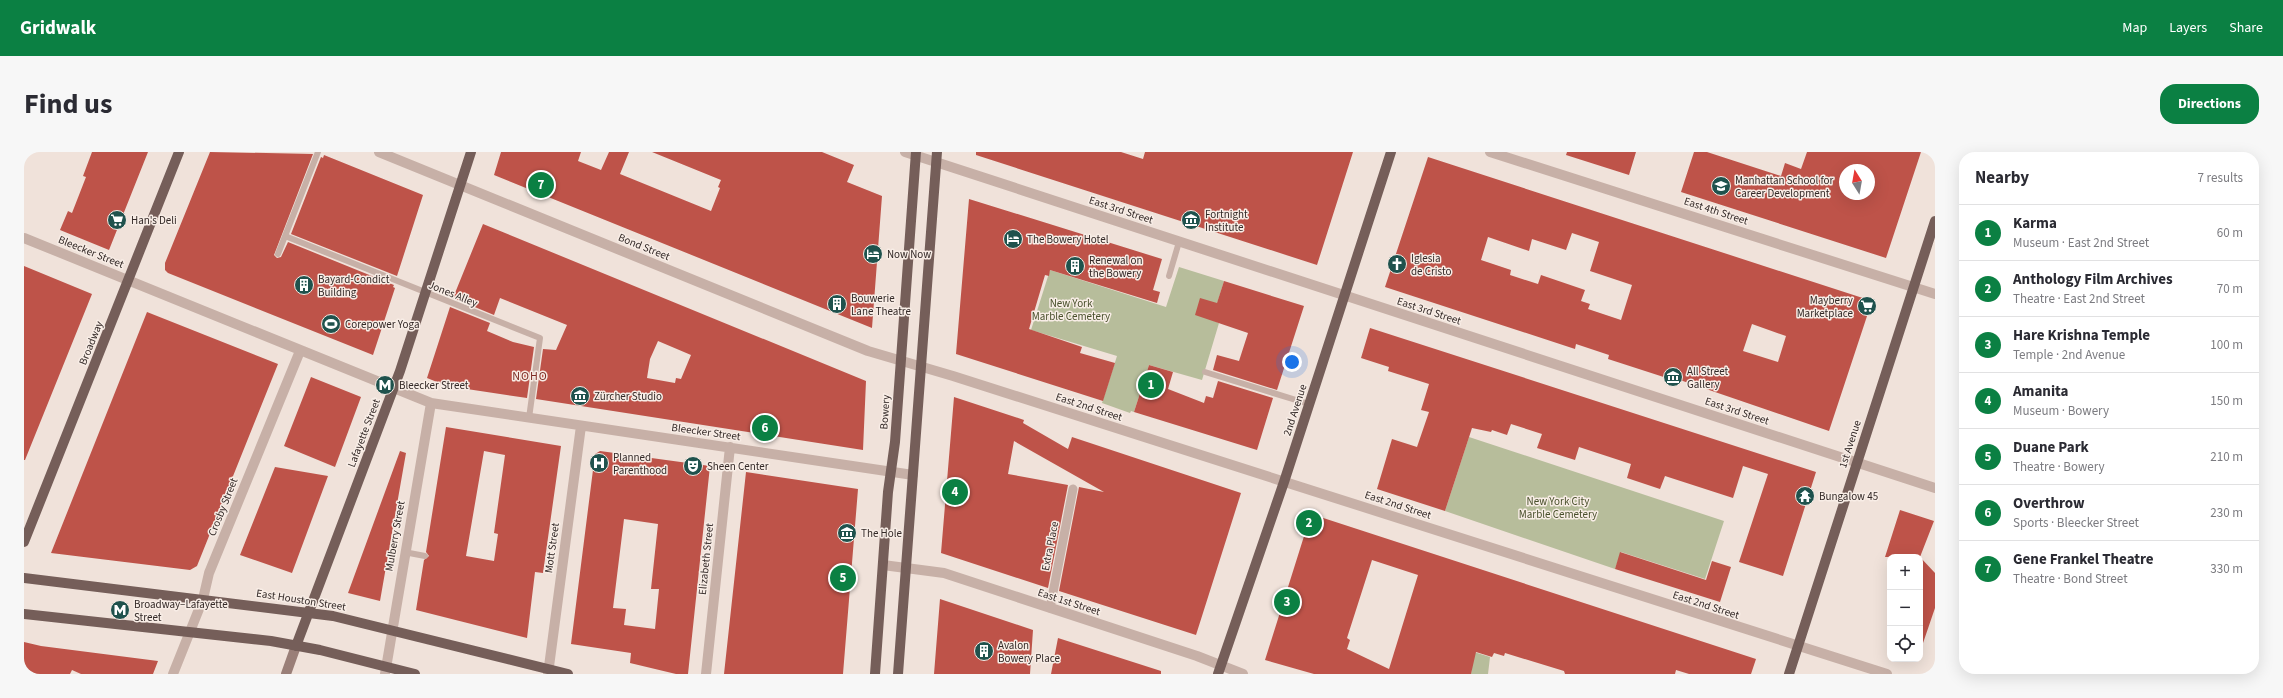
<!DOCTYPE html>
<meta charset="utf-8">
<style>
:root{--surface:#fff;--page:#f7f7f7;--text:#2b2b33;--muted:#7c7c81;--line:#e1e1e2;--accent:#0b8043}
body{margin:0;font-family:"Source Sans 3",sans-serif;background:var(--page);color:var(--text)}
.controls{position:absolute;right:12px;bottom:12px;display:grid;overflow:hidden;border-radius:8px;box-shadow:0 4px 16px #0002}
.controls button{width:36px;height:36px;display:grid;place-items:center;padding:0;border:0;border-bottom:1px solid var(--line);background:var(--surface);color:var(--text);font:20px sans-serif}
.compass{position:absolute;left:1815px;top:12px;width:36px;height:36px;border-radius:50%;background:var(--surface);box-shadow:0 4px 16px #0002;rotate:349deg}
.you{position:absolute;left:1268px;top:210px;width:14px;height:14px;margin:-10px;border:3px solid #fff;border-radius:50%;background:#1a73e8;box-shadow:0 0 0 6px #1a73e833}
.badge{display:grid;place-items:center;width:26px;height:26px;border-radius:50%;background:var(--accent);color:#fff;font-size:13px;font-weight:700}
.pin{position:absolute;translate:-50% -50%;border:2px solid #fff;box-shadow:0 1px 4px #0006}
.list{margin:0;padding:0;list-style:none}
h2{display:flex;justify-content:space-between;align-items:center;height:52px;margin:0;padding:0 16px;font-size:17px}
h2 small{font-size:13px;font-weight:400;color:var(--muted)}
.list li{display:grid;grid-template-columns:26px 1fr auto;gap:12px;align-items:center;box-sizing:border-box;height:56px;padding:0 16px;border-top:1px solid var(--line)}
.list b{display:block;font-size:15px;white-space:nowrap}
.list p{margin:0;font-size:13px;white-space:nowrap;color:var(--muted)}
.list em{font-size:13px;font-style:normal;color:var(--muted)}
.icon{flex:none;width:22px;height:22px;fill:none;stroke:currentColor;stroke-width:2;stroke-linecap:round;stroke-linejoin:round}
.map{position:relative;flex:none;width:1911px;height:522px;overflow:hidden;border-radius:16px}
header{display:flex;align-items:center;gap:24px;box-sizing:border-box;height:56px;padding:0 20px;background:var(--accent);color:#fff}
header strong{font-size:19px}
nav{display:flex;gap:22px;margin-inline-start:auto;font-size:14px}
.intro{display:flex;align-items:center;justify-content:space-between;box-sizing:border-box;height:96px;padding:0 24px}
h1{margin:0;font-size:28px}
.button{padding:10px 18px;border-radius:16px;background:var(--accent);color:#fff;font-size:14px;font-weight:700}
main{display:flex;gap:24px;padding:0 24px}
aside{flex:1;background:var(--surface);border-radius:16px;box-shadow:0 4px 16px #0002}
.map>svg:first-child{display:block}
.green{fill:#b7bd9b}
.building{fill:#be5349;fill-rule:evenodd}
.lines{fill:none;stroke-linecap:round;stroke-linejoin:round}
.service{stroke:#c7b0a7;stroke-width:6}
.pedestrian{stroke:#c7b0a7;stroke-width:9}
.minor{stroke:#c7b0a7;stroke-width:10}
.secondary{stroke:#9a7f78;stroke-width:10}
.primary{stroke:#755e59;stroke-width:10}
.labels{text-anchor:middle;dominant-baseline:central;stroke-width:3;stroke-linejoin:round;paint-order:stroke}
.poi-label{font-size:11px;fill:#332927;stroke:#f8ede6;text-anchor:start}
.street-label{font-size:11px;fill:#332927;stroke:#f8ede6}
.park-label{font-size:11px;fill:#49502c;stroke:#f8ede6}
.neighbourhood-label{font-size:12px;letter-spacing:1px;fill:#7d2c25;stroke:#f8ede6}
</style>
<header>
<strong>Gridwalk</strong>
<nav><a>Map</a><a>Layers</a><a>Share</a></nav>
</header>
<div class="intro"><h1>Find us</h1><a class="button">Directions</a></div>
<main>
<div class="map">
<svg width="1911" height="522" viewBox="0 0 1911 522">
<rect width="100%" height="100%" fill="#f0e2da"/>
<path class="green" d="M1155 115 1200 129 1188 168 1195 171 1178 228 1125 213 1110 260 1107 259 1106 261 1078 251 1093 204 1007 178 1026 118 1142 155Z
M1445 285 1700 369 1681 427 1597 400 1591 417 1421 359Z
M1450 500 1466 505 1464 522H1447Z"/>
<path class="building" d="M68 0H124L85 98 36 78 44 59 48 61 62 25 59 24Z
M186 0 289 2 250 103 253 106 257 105 264 90 370 133 369 135 371 136 349 203 144 121 141 118V111Z
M477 0H557L554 9 577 18 585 0H605L596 22 687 59 696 36 694 35 697 28 628 0H798L830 13 823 30 858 44 848 176 470 23Z
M952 0H1097L1119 7 1121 0H1329L1293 113 952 3Z
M1543 0H1612L1605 23 1542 3Z
M1670 0H1683L1757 24 1761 11 1777 17 1783 0H1897L1862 106 1657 40ZM1821 18H1845V42H1821Z
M300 3 399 43 373 124 267 82 297 5 299 6Z
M1404 5 1848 149 1805 279 1653 227 1652 229 1584 207 1585 203 1552 192 1551 197 1361 135ZM1548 81 1575 90 1566 119 1608 133 1597 168 1564 157 1566 152 1557 149 1561 138 1517 123 1514 132 1486 123 1487 118 1457 108 1464 85 1505 99 1508 87 1542 98ZM1728 172 1762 184 1754 210 1719 199Z
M945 47 1138 107 1129 138 1136 140 1133 151 1026 118 1025 124 1021 123 1005 177 1058 195 1056 201 1091 211 1079 249 932 202Z
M459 72 842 229 839 298 512 247 519 197 532 198 543 173 476 146 470 163 429 146ZM634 189 667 203 657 227 652 226 651 231 623 226 626 207Z
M0 114 68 142 1 308H0Z
M1200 129 1280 154 1253 238 1189 218 1193 203 1215 209 1224 181 1171 163 1176 146 1193 151Z
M426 155 466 171 463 179 489 190 510 195 503 246 423 234 403 226Z
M123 160 254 212 173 414 166 418 27 401Z
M1346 176 1792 320 1759 424 1715 410 1744 322 1719 314 1709 346 1641 324 1636 337 1603 326 1607 312 1555 295 1551 308 1513 296 1518 282 1487 272 1483 283 1468 278 1467 280 1448 276 1421 359 1353 337 1368 287 1393 295 1405 260 1397 258 1405 232 1364 219 1365 215 1337 206Z
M1125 213 1149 220 1144 237 1180 251 1182 244 1189 246 1194 229 1249 246 1233 298 1110 260Z
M287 225 337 245 311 315 260 294Z
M930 245 1000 268 999 271 1044 297 1048 285 1217 341 1172 483 1035 439 1055 335 1080 340 990 289 984 322 1044 333 1024 436 917 401Z
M422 275 537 294 519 421 511 420 503 486 392 458 400 408 405 404 402 400ZM460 299 481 303 470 381 474 382 470 409 442 404Z
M376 299 382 301 356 449 324 441Z
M576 299 686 314 664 522H652L606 511 607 501 547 492 571 302ZM600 367 634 372 627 437H635L631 477 600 473 602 457 589 456Z
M251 315 304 324 268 421 216 403Z
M722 320 834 337 819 522H700Z
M1876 358 1910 369 1896 405 1911 421V456L1898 494H1896V405H1861Z
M1287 362 1732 507 1727 522H1665L1652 518 1651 522H1541L1540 519 1481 501 1480 504 1470 501 1468 505 1452 500 1447 522H1290L1241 508ZM1348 408 1394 423 1365 517 1323 497 1326 488 1323 486Z
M1596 400 1682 428 1688 409 1707 415 1696 450 1591 417Z
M916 447 1009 478 1006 522H910Z
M1034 486 1137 519V522H1027Z
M0 490 17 494 134 509 129 522H57L48 518 46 522H0Z"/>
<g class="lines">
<path class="service" d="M261 84 516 186 505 266
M254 102 294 0
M1145 124 1155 90
M1181 220 1285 252
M380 400 401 404"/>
<path class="pedestrian" d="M1026 456 1049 337"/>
<path class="minor" d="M355 0 844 199 929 224 1863 522
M881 0 1911 336
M1466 0 1911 142
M0 86 407 251 889 323
M859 413 920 421 1173 504 1219 522
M149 522 179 447 185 421 276 199
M361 522 407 251
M524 522 557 274
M682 522 706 295"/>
<path class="secondary" d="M262 522 272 494"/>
<path class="primary" d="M0 390 155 0
M0 426 309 464 544 522
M0 462 247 489 296 498 391 522
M272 494 376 219 447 0
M851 522 864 340 871 290 892 0
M874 522 913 0
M1194 522 1260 330 1367 0
M1765 522 1911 69"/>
</g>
<defs>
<g id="school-disc" transform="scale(1)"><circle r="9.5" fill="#1f524d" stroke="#f8ede6"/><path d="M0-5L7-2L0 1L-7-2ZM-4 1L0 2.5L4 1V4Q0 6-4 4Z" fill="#fff"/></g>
<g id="supermarket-disc" transform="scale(1)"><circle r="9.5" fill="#1f524d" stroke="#f8ede6"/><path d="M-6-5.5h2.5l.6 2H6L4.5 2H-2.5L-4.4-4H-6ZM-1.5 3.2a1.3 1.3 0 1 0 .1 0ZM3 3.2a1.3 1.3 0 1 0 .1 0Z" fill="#fff"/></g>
<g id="museum-disc" transform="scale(1)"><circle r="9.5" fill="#1f524d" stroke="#f8ede6"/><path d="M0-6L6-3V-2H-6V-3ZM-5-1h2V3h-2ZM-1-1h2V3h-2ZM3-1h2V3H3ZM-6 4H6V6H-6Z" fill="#fff"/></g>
<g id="hotel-disc" transform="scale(1)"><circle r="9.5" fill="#1f524d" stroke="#f8ede6"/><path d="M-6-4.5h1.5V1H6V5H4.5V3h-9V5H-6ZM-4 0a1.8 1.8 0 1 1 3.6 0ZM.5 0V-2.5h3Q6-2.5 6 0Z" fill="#fff"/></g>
<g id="church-disc" transform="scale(1)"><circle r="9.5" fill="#1f524d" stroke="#f8ede6"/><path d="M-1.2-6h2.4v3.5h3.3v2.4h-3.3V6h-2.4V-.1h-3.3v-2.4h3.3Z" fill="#fff"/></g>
<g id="building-disc" transform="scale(1)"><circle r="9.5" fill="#1f524d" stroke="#f8ede6"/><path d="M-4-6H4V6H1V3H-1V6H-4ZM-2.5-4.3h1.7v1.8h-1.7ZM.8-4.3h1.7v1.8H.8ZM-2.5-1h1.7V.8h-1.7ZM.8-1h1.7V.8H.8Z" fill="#fff"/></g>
<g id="stadium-disc" transform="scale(1)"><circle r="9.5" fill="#1f524d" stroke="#f8ede6"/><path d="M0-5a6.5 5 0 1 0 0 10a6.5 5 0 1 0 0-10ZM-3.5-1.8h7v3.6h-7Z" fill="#fff"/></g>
<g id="metro-disc" transform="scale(1)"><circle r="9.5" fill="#1f524d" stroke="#f8ede6"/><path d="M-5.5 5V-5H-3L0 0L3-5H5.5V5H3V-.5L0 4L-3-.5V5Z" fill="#fff"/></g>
<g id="hospital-disc" transform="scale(1)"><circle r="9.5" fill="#1f524d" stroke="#f8ede6"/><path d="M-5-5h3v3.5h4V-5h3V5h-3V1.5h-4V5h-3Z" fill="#fff"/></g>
<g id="theatre-disc" transform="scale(1)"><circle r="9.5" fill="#1f524d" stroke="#f8ede6"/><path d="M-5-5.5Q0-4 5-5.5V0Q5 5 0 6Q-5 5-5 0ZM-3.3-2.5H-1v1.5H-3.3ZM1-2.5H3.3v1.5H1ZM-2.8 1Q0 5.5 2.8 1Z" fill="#fff"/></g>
<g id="temple-disc" transform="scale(1)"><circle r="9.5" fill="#1f524d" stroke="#f8ede6"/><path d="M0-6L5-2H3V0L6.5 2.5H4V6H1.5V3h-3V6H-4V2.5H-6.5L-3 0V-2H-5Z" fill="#fff"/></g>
</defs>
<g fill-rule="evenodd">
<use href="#school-disc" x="1697" y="34"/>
<use href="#supermarket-disc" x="93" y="68"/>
<use href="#museum-disc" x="1167" y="68"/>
<use href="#hotel-disc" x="989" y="87"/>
<use href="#hotel-disc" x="849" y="102"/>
<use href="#church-disc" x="1373" y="112"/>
<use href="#building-disc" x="1051" y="114"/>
<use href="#building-disc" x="280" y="133"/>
<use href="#building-disc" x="813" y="152"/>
<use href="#supermarket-disc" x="1843" y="154"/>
<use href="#stadium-disc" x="307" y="172"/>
<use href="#museum-disc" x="1649" y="225"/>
<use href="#metro-disc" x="361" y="233"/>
<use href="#museum-disc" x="556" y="244"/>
<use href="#hospital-disc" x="575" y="311"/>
<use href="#theatre-disc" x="669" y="314"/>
<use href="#temple-disc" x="1781" y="344"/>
<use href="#museum-disc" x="823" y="381"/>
<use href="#metro-disc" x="96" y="458"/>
<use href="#building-disc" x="960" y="499"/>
</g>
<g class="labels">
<g class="poi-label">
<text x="1711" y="28">Manhattan School for<tspan x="1711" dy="13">Career Development</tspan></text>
<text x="1181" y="62">Fortnight<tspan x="1181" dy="13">Institute</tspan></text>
<text x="107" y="68">Han's Deli</text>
<text x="1003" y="87">The Bowery Hotel</text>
<text x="863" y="102">Now Now</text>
<text x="1387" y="106">Iglesia<tspan x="1387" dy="13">de Cristo</tspan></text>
<text x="1065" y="108">Renewal on<tspan x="1065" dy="13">the Bowery</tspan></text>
<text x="294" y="127">Bayard-Condict<tspan x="294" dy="13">Building</tspan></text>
<text x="827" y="146">Bouwerie<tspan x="827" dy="13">Lane Theatre</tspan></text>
<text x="1829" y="148" text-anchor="end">Mayberry<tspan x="1829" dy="13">Marketplace</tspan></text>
<text x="321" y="172">Corepower Yoga</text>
<text x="1663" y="219">All Street<tspan x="1663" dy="13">Gallery</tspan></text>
<text x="375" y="233">Bleecker Street</text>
<text x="570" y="244">Zürcher Studio</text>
<text x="589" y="305">Planned<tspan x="589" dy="13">Parenthood</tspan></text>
<text x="683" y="314">Sheen Center</text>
<text x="1795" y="344">Bungalow 45</text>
<text x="837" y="381">The Hole</text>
<text x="110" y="452">Broadway–Lafayette<tspan x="110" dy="13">Street</tspan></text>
<text x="974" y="493">Avalon<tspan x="974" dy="13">Bowery Place</tspan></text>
</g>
<g class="street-label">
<text transform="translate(1097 58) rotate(18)">East 3rd Street</text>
<text transform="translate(1692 59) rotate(18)">East 4th Street</text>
<text transform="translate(620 95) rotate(22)">Bond Street</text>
<text transform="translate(67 100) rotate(22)">Bleecker Street</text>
<text transform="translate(429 142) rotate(22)">Jones Alley</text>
<text transform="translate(1405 159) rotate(18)">East 3rd Street</text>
<text transform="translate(67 191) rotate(-68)">Broadway</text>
<text transform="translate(1065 255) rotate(18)">East 2nd Street</text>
<text transform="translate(1271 258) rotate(-72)">2nd Avenue</text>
<text transform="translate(1713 259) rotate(18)">East 3rd Street</text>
<text transform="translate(861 260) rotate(-86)">Bowery</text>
<text transform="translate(682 280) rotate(8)">Bleecker Street</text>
<text transform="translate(340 281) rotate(-69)">Lafayette Street</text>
<text transform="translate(1826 292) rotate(-72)">1st Avenue</text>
<text transform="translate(1374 353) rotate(18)">East 2nd Street</text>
<text transform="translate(199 355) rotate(-68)">Crosby Street</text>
<text transform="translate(371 384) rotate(-80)">Mulberry Street</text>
<text transform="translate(1026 394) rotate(-79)">Extra Place</text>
<text transform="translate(528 396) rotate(-82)">Mott Street</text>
<text transform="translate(682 407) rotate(-84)">Elizabeth Street</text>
<text transform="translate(277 448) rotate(9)">East Houston Street</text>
<text transform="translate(1045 450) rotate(18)">East 1st Street</text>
<text transform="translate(1682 453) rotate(18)">East 2nd Street</text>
</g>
<g class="park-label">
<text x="1047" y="151">New York<tspan x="1047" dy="13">Marble Cemetery</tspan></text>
<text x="1534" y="349">New York City<tspan x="1534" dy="13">Marble Cemetery</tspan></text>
</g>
<g class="neighbourhood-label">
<text x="506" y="224">NOHO</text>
</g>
</g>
</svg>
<div class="controls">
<button>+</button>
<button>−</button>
<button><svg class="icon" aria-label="locate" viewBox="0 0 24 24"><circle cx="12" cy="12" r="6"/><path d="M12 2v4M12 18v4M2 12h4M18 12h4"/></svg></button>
</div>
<svg class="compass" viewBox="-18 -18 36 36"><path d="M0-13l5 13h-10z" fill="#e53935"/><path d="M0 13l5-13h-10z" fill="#7c7c81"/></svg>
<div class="you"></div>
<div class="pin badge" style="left:1127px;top:233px">1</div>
<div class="pin badge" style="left:1285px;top:371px">2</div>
<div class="pin badge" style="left:1263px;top:450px">3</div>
<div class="pin badge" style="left:931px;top:340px">4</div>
<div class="pin badge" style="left:819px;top:426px">5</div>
<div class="pin badge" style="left:741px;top:276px">6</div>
<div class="pin badge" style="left:517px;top:33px">7</div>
</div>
<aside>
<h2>Nearby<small>7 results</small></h2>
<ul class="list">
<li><span class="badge">1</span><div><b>Karma</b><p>Museum · East 2nd Street</p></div><em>60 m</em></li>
<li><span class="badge">2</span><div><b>Anthology Film Archives</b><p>Theatre · East 2nd Street</p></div><em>70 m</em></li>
<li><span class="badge">3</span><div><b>Hare Krishna Temple</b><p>Temple · 2nd Avenue</p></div><em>100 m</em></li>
<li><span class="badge">4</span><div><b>Amanita</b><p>Museum · Bowery</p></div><em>150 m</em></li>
<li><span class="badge">5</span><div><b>Duane Park</b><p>Theatre · Bowery</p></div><em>210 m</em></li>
<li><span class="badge">6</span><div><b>Overthrow</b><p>Sports · Bleecker Street</p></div><em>230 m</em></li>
<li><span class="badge">7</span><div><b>Gene Frankel Theatre</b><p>Theatre · Bond Street</p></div><em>330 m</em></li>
</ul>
</aside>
</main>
